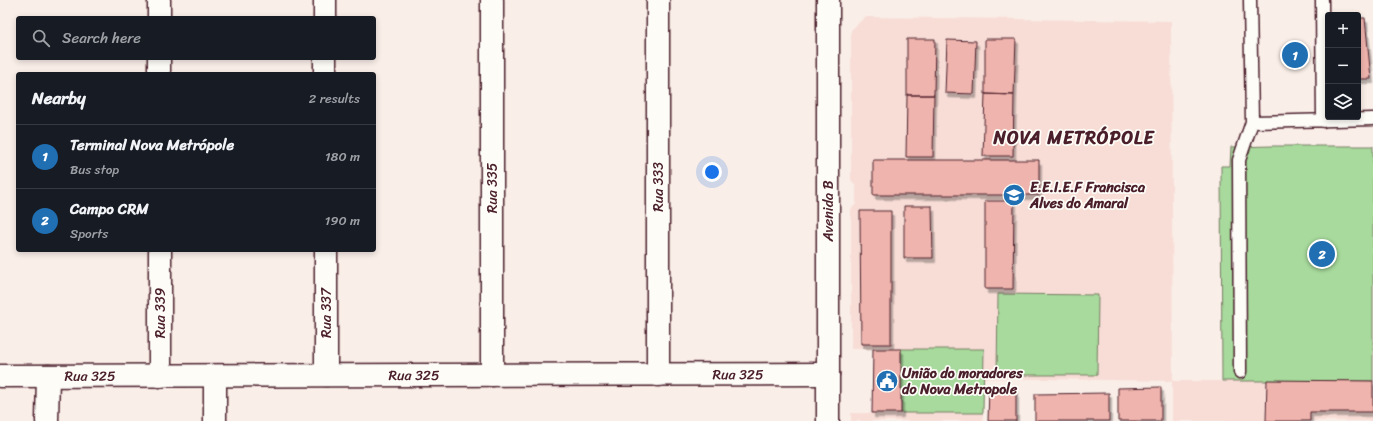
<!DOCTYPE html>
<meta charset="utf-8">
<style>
:root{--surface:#171b24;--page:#20242c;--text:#f1f3f6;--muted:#9ea1a6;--line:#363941;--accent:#1f6fb2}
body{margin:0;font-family:Sriracha,sans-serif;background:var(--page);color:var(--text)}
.controls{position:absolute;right:12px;top:12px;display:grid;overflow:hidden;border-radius:4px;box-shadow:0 2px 6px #0003}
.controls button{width:36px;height:36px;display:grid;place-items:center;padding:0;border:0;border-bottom:1px solid var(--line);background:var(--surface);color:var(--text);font:20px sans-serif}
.you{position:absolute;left:712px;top:172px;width:14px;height:14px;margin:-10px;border:3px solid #fff;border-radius:50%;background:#1a73e8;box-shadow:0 0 0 6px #1a73e833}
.badge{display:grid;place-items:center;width:26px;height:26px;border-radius:50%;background:var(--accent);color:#fff;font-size:13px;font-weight:700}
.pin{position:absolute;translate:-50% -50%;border:2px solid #fff;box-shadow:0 1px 4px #0006}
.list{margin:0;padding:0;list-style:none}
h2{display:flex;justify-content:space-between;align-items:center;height:52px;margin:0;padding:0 16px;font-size:17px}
h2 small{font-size:13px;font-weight:400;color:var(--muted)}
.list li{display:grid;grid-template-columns:26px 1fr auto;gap:12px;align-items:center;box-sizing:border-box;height:64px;padding:0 16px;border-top:1px solid var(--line)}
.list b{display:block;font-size:15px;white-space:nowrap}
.list p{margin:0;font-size:13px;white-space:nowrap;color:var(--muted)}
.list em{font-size:13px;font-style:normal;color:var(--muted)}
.icon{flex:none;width:22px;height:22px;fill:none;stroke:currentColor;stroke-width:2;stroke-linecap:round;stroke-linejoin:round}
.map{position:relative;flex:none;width:1373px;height:421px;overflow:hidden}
.search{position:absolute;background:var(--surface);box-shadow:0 2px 6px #0003;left:16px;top:16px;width:360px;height:44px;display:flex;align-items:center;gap:10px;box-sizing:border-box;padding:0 14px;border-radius:4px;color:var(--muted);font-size:15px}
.panel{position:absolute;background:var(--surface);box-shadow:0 2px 6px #0003;left:16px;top:72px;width:360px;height:180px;border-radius:4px}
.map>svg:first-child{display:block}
.built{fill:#f7ddd6}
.green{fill:#a7da9c;stroke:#787c64}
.building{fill:#efb4ad;stroke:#4a1f2b;filter:url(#shadow)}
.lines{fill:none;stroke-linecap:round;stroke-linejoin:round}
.service-casing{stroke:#4a1f2b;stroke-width:15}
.minor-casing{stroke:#4a1f2b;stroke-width:25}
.tertiary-casing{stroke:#4a1f2b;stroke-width:25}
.service{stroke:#fdfcf7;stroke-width:12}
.minor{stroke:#fdfcf7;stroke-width:22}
.tertiary{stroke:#fdfcf7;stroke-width:22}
.labels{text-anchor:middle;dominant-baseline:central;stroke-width:3.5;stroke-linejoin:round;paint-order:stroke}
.street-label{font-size:14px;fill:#4a1f2b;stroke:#fdfcf7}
.poi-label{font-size:14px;font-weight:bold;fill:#4a1f2b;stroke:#fdfcf7;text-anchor:start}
.district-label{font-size:18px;font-weight:bold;letter-spacing:1px;fill:#4a1f2b;stroke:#fdfcf7}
</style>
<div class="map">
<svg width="1373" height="421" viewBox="0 0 1373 421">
<defs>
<filter id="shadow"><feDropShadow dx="2.5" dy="4.5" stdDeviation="0" flood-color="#0004"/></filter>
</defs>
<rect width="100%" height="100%" fill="#faeee8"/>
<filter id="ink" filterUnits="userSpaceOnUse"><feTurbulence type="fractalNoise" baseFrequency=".025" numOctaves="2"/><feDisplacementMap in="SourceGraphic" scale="8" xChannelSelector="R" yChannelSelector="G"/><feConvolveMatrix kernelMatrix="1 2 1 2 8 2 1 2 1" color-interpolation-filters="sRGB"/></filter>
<g filter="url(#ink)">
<path class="built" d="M865 17 1171 21 1173 381H1373V421H1172V381L983 378V349H851V209L856 204V186L851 180V30Z
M851 413H983V421H851Z"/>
<path class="green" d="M1272 146H1373V381H1222L1221 166H1230L1231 147Z
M998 294 1098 295 1097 375H997Z
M901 349H984L983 413H901Z"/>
<path class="building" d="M1358 18H1365L1371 79H1358Z
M907 39H935L934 95H907Z
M985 39H1016L1014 95 985 94Z
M947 40 976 41 974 94 945 93Z
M985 94 1014 95 1013 156H983Z
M907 95H934L933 157H906Z
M873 160H1039V195H873Z
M985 201H1014L1013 289H985Z
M904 206H932L933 258H904Z
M860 211H891V344H861Z
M873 349H901V413H872Z
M1267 380 1373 381V412H1310V421H1266Z
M989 387H1016V421H988Z
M1161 387V421H1118V388Z
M1109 393V421H1035V394Z"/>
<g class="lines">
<g class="service-casing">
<path id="service" d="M1322 0 1323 121
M1252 122 1373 119
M1240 372 1239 160 1252 122 1250 0"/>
</g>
<g class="minor-casing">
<g id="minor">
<path d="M159 0V18"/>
<path d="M325 0V18"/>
<path d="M492 0V375"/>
<path d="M658 0V375"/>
<path d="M159 58V74"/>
<path d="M325 58V74"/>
<path d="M160 250V376"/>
<path d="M326 250V375"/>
<path id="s1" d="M0 376 828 374"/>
<path d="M215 376V421"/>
<path d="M47 421 48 376"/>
</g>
</g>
<g class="tertiary-casing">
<path id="tertiary" d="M828 421V0"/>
</g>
<use href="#service" class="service"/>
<use href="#minor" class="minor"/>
<use href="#tertiary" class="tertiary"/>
</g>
</g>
<defs>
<g id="school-disc" transform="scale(1.15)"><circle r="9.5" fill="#1f6fb2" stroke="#fdfcf7"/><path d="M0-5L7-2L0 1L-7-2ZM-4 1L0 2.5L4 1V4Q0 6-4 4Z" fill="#fff"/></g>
<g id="civic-disc" transform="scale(1.15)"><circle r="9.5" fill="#1f6fb2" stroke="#fdfcf7"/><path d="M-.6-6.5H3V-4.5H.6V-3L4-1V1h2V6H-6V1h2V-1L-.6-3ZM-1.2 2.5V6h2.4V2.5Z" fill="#fff"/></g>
</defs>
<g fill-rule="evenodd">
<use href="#school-disc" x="1014" y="195"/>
<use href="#civic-disc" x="887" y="381"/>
</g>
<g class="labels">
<g class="street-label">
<text transform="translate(658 187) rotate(-90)">Rua 333</text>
<text transform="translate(492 188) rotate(-90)">Rua 335</text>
<text transform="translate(828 211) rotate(-90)">Avenida B</text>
<text transform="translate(160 313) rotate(-90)">Rua 339</text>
<text transform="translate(326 313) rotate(-90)">Rua 337</text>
<text stroke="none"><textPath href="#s1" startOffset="738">Rua 325</textPath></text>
<text stroke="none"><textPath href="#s1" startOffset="414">Rua 325</textPath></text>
<text stroke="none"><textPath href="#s1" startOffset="90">Rua 325</textPath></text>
</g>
<g class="poi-label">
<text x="1030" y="187">E.E.I.E.F Francisca<tspan x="1030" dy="16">Alves do Amaral</tspan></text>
<text x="902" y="373">União do moradores<tspan x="902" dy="16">do Nova Metropole</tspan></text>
</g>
<g class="district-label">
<text x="1074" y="138">NOVA METRÓPOLE</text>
</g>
</g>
</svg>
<div class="controls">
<button>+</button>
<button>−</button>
<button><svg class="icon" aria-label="layers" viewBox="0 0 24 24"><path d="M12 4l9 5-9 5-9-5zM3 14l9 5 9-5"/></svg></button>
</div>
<div class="you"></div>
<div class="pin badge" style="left:1295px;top:55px">1</div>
<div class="pin badge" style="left:1322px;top:254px">2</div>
<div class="search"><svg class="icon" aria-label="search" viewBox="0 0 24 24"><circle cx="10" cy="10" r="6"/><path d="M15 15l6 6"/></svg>Search here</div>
<section class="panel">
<h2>Nearby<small>2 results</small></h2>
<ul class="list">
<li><span class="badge">1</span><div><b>Terminal Nova Metrópole</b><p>Bus stop</p></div><em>180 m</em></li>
<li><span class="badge">2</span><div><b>Campo CRM</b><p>Sports</p></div><em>190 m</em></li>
</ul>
</section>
</div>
